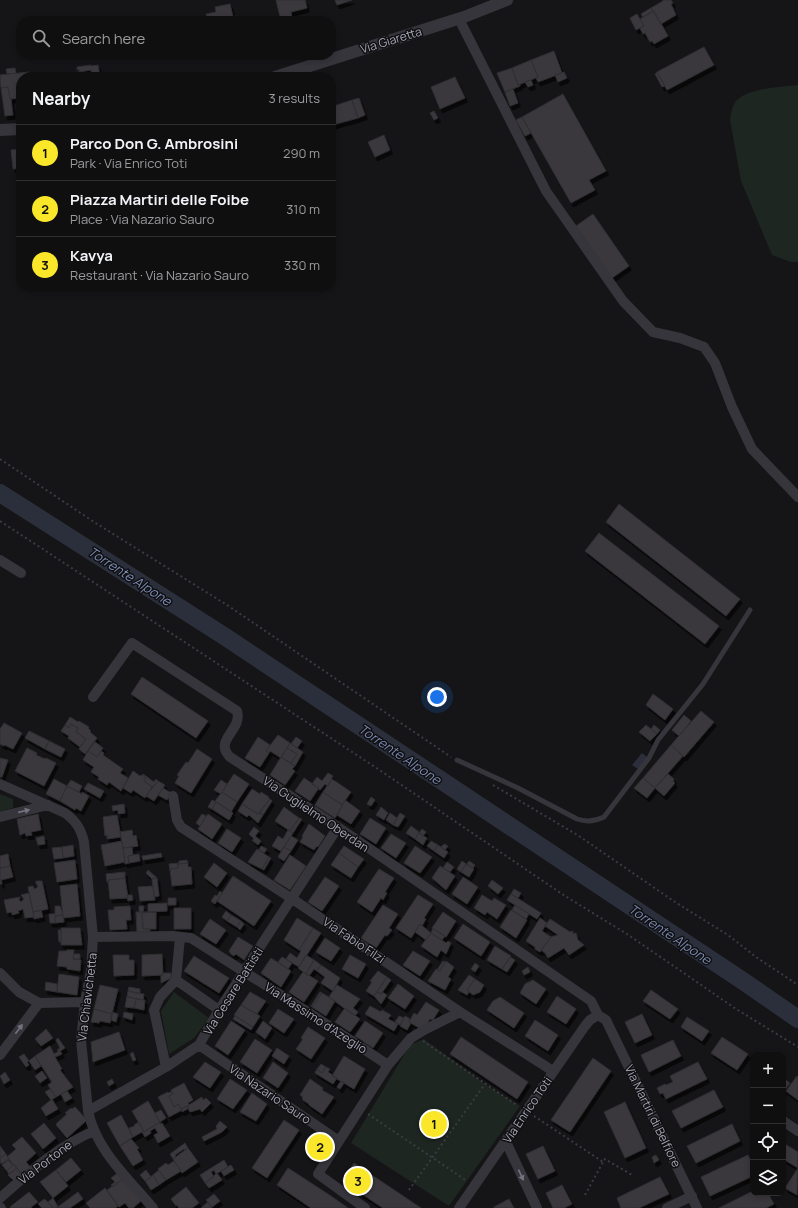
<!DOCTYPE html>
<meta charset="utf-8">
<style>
:root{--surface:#100f10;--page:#191819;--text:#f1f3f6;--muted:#9c9c9f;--line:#302f30;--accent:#fae729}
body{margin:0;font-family:Manrope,sans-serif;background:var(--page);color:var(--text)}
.controls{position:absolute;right:12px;bottom:12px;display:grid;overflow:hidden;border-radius:8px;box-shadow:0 2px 6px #0003}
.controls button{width:36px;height:36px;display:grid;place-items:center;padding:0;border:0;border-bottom:1px solid var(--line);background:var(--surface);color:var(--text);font:20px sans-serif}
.you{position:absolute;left:437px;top:697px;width:14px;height:14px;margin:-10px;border:3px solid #fff;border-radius:50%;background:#1a73e8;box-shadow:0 0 0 6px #1a73e833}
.badge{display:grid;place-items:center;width:26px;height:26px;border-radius:50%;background:var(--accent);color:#111;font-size:13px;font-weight:700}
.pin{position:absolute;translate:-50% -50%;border:2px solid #fff;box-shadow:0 1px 4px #0006}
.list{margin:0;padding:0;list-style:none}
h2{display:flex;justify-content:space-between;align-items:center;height:52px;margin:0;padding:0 16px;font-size:17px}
h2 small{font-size:13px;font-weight:400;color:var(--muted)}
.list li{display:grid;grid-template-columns:26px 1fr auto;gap:12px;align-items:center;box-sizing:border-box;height:56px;padding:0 16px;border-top:1px solid var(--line)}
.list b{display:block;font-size:15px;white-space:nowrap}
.list p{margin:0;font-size:13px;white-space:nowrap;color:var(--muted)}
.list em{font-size:13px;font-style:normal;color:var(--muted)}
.icon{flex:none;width:22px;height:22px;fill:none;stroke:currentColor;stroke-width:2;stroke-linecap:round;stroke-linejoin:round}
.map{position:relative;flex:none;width:798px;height:1208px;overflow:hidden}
.search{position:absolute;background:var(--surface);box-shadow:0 2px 6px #0003;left:16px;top:16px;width:320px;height:44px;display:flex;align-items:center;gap:10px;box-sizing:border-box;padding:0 14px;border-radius:16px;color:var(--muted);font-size:15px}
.panel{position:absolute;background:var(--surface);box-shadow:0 2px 6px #0003;left:16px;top:72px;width:320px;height:220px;border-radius:16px}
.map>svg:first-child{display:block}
.green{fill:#1e2621}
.water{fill:#2a2f3b}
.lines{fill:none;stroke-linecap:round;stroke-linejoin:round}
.river{stroke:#2a2f3b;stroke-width:18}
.building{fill:#3a393e;stroke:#2f2e32;filter:url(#shadow)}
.path{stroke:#3b3b43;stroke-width:2;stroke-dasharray:2 3;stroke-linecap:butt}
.service{stroke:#36353c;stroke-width:5}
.minor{stroke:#36353c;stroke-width:10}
.tertiary{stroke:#36353c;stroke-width:12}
.oneway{fill:#747480}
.labels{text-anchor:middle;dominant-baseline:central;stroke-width:3;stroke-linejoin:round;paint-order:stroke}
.street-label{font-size:12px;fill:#a6a7b7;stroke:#100f11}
.water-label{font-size:13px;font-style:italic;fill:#7b8bb4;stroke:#100f11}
</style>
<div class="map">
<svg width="798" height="1208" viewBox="0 0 798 1208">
<defs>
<filter id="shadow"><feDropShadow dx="2.5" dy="4" stdDeviation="0" flood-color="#0009"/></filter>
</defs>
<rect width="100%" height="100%" fill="#151416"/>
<path class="green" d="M798 85V262H791L772 255 741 181 730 120C731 113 732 105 737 100 750 88 781 87 798 85Z
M0 794 13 799V808L0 812Z
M174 992 209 1018 194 1038 169 1054 161 1011Z
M424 1039 485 1084 520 1106 449 1206 351 1143 410 1045Z"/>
<path class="water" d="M642 753 647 757 638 769 632 765Z"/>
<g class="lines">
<path class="river" d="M0 493 224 636 743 981 798 1019"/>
</g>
<path class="building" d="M276 0H305L307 8 291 12 292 18 281 21Z
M335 0H352L337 5Z
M663 0H671L673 3 671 4 676 15 661 24 651 8 663 1Z
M230 4 233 17 237 16 239 21H208L206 14 216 12 215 7Z
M651 8 653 11 643 17 641 14Z
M654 11 668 36 654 44 652 41 650 42 645 33 643 34 640 28 644 26 640 19Z
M637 14 644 26 636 30 630 18Z
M704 47 714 65 667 90 657 72Z
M554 51 562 73 538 82 536 78 538 77 531 60Z
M531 60 538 77 518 85 512 68Z
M91 65V66L98 65 100 77H92L91 70 79 72V69L77 70V67Z
M15 68 16 73 7 74 6 69Z
M512 68 518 85 520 84V86L505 92 497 73Z
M29 72 30 77H21V98L10 99 8 87 1 88 0 75Z
M79 72 80 77H70L69 73Z
M564 72 567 78 558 82 555 75Z
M657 72 665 86 662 87 655 74Z
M455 77 465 98 440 109 431 87Z
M531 80 533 85 528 87 525 82Z
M8 87 10 99H11L13 115 5 116 1 88Z
M513 89 518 103 510 106 505 92Z
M563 94 606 171 589 180 595 190 571 203 522 117Z
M359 98 365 115 358 118 352 100Z
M352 100 358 118 336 124 331 107Z
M331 109 336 124 331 126Z
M434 111 438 118 434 120 430 113Z
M522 117 531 133 525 136 516 120Z
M384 135 390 150 375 157 368 142Z
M21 149V168L13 169 11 150Z
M18 183H21V196H19Z
M593 214 629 266 612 278 576 226Z
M619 504 740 599 726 616 606 522Z
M599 533 719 626 705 644 585 551Z
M142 677 208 721 196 738 131 694Z
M653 694 673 709 665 720 646 705Z
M701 711 714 722 684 757 671 745Z
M684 715 691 721 679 736 672 730Z
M70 717 78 722 79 721 89 727 88 728 91 731 90 732 97 738 85 754 79 749 86 739 76 732 78 728 71 724 69 728 65 725Z
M4 723 22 733 13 749 5 745 4 746 0 744V729Z
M71 724 78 728 76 732 86 739 80 747 68 738 69 736 61 731 65 725 69 728Z
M646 725 657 734 650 741 639 732Z
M654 725 660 730 657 734 651 729Z
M29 731 49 741 45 749 25 738Z
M278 735 290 743 281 758 270 751 269 753 266 751Z
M258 737 270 745 266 751 269 753 260 767 245 758Z
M296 737 302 741 297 748 291 744Z
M49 741 65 749 61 757 45 749Z
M95 742 103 748 97 757 88 751Z
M290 743 303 752 295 766 291 763 297 754 287 748Z
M671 745 683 756 655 788 643 778Z
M27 748 37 753 36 755 45 759 46 758 56 763 44 786 15 771Z
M287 748 297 754 291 763 281 757Z
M197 749 212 759 191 793 175 783 179 776 177 775 186 762 188 763Z
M88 751 97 757 101 751 104 753 103 755 123 769 120 773 128 778 121 791 109 782 107 785 98 779 99 777 91 772 94 767 83 760Z
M281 757 295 766 292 769 295 771 285 785 270 775Z
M0 758 8 760 2 777H0Z
M133 771 140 776 142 775 146 778 144 781 152 787 145 798 133 790 131 793 123 788Z
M328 773 333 776 331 779H332L328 786 325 784 320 790 312 784 317 777 322 781Z
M143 774 154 782 156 779 158 781 152 787 144 781 146 778 142 775Z
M234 774 249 784 237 802 222 792Z
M668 774 674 779 673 781 675 783 664 796 655 788Z
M304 778 319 788 310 801 295 791Z
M643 778 655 788 647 798 634 788Z
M54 779 67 786 60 801 46 794Z
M332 779 351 792 342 805 323 792Z
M71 780 82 786 79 792 67 786Z
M221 780 227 784 221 794 214 790Z
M158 781 165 785 154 801 146 796Z
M88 783 104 791 100 798 84 789Z
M67 786 82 794V792L89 796 81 811 76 808 75 810 60 801Z
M163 788 171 793 167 800 158 795Z
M252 789 260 794 261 792 269 797 268 798 270 799 258 814 242 804Z
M222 792 237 802 231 812 215 801Z
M323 792 343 805 335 818 315 805Z
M371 797 375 800 371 806 367 804Z
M270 799 272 801 263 815 259 813Z
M212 800 216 802 212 809 208 807Z
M345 800 360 811 351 824 337 815Z
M216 802 233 813 229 820 212 809Z
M124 804 125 813 118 814V810L113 811 112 806Z
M242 804 258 814 259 813 263 815 258 823 249 815 247 817 238 811Z
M284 807 299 818 290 831 275 821Z
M381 807 388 813 384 820 376 815Z
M390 813 397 818 393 825 386 820Z
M400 813 405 816 398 827 393 825Z
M38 814 41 830 31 832 32 835 26 836 25 833 20 835 17 819Z
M202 814 206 816 200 826 196 823Z
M208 814 222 824 212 839 198 829Z
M117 815 121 837 107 839V835L105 836 103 817Z
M299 818 302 819 293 833 290 831Z
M370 818 386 828 376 844 360 834Z
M309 824 325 836 318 847 317 846 314 850 300 842 303 837 302 836Z
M411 826 419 832 415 839 406 833Z
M254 827 259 831 255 836 261 841 258 845 252 840 254 839 249 834Z
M227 829 241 838 232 852 218 843Z
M422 829 426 832 423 836 419 833Z
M132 830 133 836 136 835 138 846 123 848 120 832Z
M288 830 293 833 281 851 272 846 278 836 283 839Z
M419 833 427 838 423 845 415 839Z
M391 834 406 843 396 858 381 848Z
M44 836 45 844 38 845 36 838Z
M291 836 298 840 291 851 284 847Z
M122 841 125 862 105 866 101 845Z
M431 841 438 845 434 851 427 846Z
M444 844 448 846 445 850 441 847Z
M73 845 74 856 63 858 62 847Z
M438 845 448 852 444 858 434 851Z
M261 846 267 849 264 853 259 850Z
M344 846 364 859 358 867 339 853Z
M415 846 432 857 420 873 404 863Z
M62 847 63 858 54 859 52 848Z
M132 847 133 855 128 856 129 863 125 864 123 848Z
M284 847 291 851 284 861 278 857Z
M257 849 269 857 262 869 248 862Z
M161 853 162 857 143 860 142 856Z
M339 853 358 867 351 878 331 865Z
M8 854 10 866 0 868V856Z
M139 854 140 861 129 863 128 856Z
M290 855 306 866 290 890 274 880Z
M269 857 271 858 264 870 262 869Z
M75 860 77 879 57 882 54 863Z
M187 860 188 863 179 864V861Z
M462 861 466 864 461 872 457 869Z
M469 861 475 865 473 868 467 864Z
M447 862 454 867 450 872 443 868Z
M179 863 178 868 170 869V871L169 864Z
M188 863V867H191L192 884 172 886 170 869 178 868 177 864Z
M214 863 227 873 217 887 204 877Z
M466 864 474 869 469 877 461 872Z
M10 866 13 877 1 880 2 884H0V868Z
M440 866 455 876 446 890 432 878Z
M379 869 394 878 385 892 387 893 383 900 381 898 372 912 357 902Z
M148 870 157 878 152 879 146 873Z
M125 872V878L108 880 109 882H107L106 874Z
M233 876 271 901 254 926 217 901Z
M325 877 339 886 322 911 308 902Z
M463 877 478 887 467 904 452 894Z
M125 878 128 898 110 899 108 880Z
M157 878 159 896 154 897 152 879Z
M492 880 503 888 498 894 488 886Z
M36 881H42L48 909 33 912 28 887 33 886 34 889 37 888 38 885 36 884Z
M77 884 80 916 63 918 60 886Z
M153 886 155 900 140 901 138 887Z
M514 889 521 893 518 898 511 894Z
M220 891 222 893 215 904 211 901 215 895 217 896Z
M29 893 34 917 25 918 23 909 18 911 19 913 12 915V912L7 913 4 900 20 897 19 900 21 902 24 899 21 895Z
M511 894 541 913 537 919 507 900Z
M127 895H132L133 900 128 901Z
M418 895 433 904 424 918 426 919 422 926 420 924 411 938 396 928Z
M482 895 492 901 494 898 506 905 497 919 487 912 485 915 474 908Z
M168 898H176V905H168Z
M167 903V911L148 912V904Z
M383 905 398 914 389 928 392 930 387 936 385 935 376 948 361 938Z
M515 905 529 914 526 919 512 910Z
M55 906H60L63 915 55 916V923H50L49 914H55Z
M130 906 131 920H126L127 929 110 930 108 910H114V907Z
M139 906H144L143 912H139Z
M174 908H191V929H174Z
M41 910 43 917 34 919 33 912Z
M511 910 527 920 516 938 500 927Z
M226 911 231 915 227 921 222 917Z
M136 912H156L142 913 143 929H150V931L137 932Z
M156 912V929H143L142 913Z
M443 912 456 921 446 937 432 928Z
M63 915 64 922 55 923V916Z
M231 915 241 921 237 927 227 921Z
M297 918 313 928 299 950 284 940Z
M540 918 547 923 542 931 551 937 540 952 535 949V947L526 941Z
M210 919 226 930 216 944 200 934Z
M550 919 570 932 573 931V934L576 933 578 940 584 945 569 955 564 948 548 958 545 953 541 950 551 937 558 935 545 926Z
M241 921 244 924 240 930 237 927Z
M420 924 431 933 426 940 415 932Z
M463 924 490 942 481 956 454 938Z
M61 928H80L82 945H61Z
M313 928 321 933 299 967 286 959 290 953 297 958 301 951 299 950Z
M433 928 445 936 442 940 431 933Z
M58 930H61V942H59Z
M431 933 446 943 448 941 451 943 446 954 441 950 437 957 421 946Z
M238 937 253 946 244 960 236 954 234 956 231 954 229 951Z
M325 938 340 948 331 961 316 952Z
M495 946 511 956 502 969 487 960Z
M67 950H74L73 959 81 960 80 971 67 969V967L57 966 59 951H67Z
M413 951 430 961 420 976 403 965Z
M74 954H80V959H73Z
M162 954 163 975 142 976V955Z
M113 955H129V960H134V975L114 976Z
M306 955 314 960 306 974 298 968Z
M350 955 366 964 358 978 342 969Z
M194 956 229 978 219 993 184 971Z
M282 957 292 963 288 969 278 962Z
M510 957 515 960 507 972 502 969Z
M271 958 291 971 281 987 261 973Z
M314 960 321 965 317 971 314 969 309 976 306 974Z
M443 961 445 962 440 971 437 970Z
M446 961 454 967 448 977 451 979 445 990 428 981 436 969 440 971Z
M475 963 479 966 475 972 471 969Z
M321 965 340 978 333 991 321 983 325 977 317 971Z
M528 967 530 972 524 975 522 971Z
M378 971 387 977 374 996 366 991 372 982 370 981Z
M303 972 318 981 304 1002 289 992Z
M163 973H171V978L161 983V975H163Z
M59 974 79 977 77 995 57 992Z
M469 975 475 979 467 990 469 992 467 995 458 990Z
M387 977 391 980 381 994 377 992Z
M475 979 484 985 480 992 473 995 467 990Z
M533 980 546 989 536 1004 520 993 525 984Z
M46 982 57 984V992L45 990Z
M398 984 414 996 405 1009 388 998Z
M100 985 118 989 112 1014 94 1009Z
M337 985 360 999 353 1008 358 1012 355 1016 329 997Z
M129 987 140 989V994L128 991Z
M651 990 678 1009 670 1019 643 1001Z
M128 991 144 994 143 1000 127 997Z
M250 992 266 1001 257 1014 241 1005Z
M320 992 322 993 312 1007 311 1006Z
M377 992 381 994 382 992 387 995 381 1004 374 996Z
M322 993 335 1001 326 1016 312 1007Z
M127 996 136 999 134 1008 125 1007Z
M557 996 576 1009 566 1024 547 1012Z
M500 997 524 1013 514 1028 487 1010 493 1001Z
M136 999 145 1000 144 1010 134 1008Z
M426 1002 439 1010 433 1020 430 1019 426 1026 424 1025 421 1029 409 1022 414 1013 417 1015Z
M241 1005 260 1016 253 1027 234 1015Z
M370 1006 381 1012 382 1010 391 1015 388 1019 398 1024 394 1031 365 1014Z
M345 1008 360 1019 350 1032 335 1022Z
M94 1009 112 1014 110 1023 100 1021 99 1023 91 1022Z
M278 1009 294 1019 284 1033 269 1023Z
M112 1012 118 1014 116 1022 111 1020Z
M124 1012 133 1014 132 1020 123 1017Z
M642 1014 652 1035 635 1043 625 1022Z
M235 1016 253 1027 251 1030 233 1019Z
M399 1016 404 1018 400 1025 395 1022Z
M405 1016 410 1019 409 1022 411 1023 407 1030 400 1026Z
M687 1017 709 1031 702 1041 681 1027Z
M535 1020 558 1035 548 1051 525 1036Z
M231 1021 245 1030 228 1055 215 1046Z
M263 1021 272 1028 265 1039 256 1032Z
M365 1021 383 1033 373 1048 355 1036Z
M308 1027 325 1038 311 1059 296 1049 303 1039 301 1038Z
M46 1029 53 1038 41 1046 35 1039Z
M119 1032 125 1050 93 1062 91 1042Z
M461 1037 528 1082 517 1099 450 1054Z
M722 1037 748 1054 737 1070 711 1053Z
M58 1038 65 1048 60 1051 62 1054 55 1057 62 1069 60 1070 73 1087 56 1097 48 1085 52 1082 35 1056 50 1046 54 1054 59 1051 57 1050 60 1048 56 1040Z
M255 1039 272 1050 257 1073 240 1062Z
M673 1040 681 1056 649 1072 641 1055Z
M277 1048 289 1056 284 1064 272 1056Z
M133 1052 136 1060 133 1061 130 1054Z
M24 1054 29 1061 27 1062 29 1065 26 1067 19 1057Z
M35 1056 41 1066 35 1070 29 1061Z
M344 1056 365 1069 354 1089 332 1076Z
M593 1058 611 1071 570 1132 551 1120Z
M205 1062 221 1072 210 1088 193 1077Z
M273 1062 288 1073 278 1088 263 1078Z
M698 1062 707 1079 666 1099 663 1093 660 1094 657 1088 665 1084 666 1085 673 1082 670 1076Z
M321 1064 326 1067 322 1073 317 1069Z
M326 1067 330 1069 328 1072 337 1078 333 1084 315 1073 317 1069 322 1073Z
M42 1071 47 1078 40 1083 35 1076Z
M5 1072 10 1080 4 1084 0 1076Z
M797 1076 798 1077V1100L786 1091Z
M783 1078 790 1083 783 1093Z
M112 1079 114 1083 109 1086 107 1082Z
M230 1079 247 1090 233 1109 217 1099Z
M310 1079 323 1088 322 1090 334 1097 322 1114 309 1105V1104L303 1100 302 1096 300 1095Z
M341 1081 344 1083 340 1089 337 1087Z
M184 1083 193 1100 188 1103 190 1105 181 1109 178 1104 174 1107 169 1096 173 1094 171 1090Z
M50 1089 56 1097 51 1100 45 1092Z
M714 1090 723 1107 681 1128 672 1111Z
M67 1091 72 1098 65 1102 61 1094Z
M172 1091 173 1094 169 1096 174 1107 178 1104 181 1109 187 1106 189 1108 182 1112V1110L169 1117 158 1097 168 1092 169 1093Z
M252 1093 267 1104 256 1121 240 1112Z
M202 1097 203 1100 206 1098 211 1103 202 1112 200 1109 190 1112 187 1106Z
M52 1099 58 1109 46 1116 41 1108Z
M148 1101 160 1122 144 1132 132 1111Z
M625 1102 646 1148 625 1158 604 1112Z
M75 1107 87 1120 67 1138 56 1125 57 1123 67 1114 65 1113 71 1108 72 1109Z
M161 1110 166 1118 160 1122 155 1113Z
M121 1115 133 1137 120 1146 107 1123Z
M284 1120 299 1130 267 1178 252 1168Z
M220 1121 227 1127 222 1132 204 1141 202 1137 217 1129 216 1126Z
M139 1122 144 1132 160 1122V1124L162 1123 170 1136 158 1143 154 1135 158 1133 155 1128 150 1131 151 1133 145 1137 142 1132 133 1137 129 1128 135 1126 134 1125Z
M44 1123 56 1138 43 1149 31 1134Z
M732 1124 740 1141 696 1163 687 1146Z
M22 1137 36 1153 26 1162 31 1168 23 1176 7 1157 16 1149 12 1145Z
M131 1139 139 1148 137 1149 143 1160 133 1166 120 1146Z
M185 1143 188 1148 185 1151 184 1149 175 1155 176 1156 173 1159 170 1154Z
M783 1143 798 1152 797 1195 785 1188 798 1168 783 1159Z
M0 1146 6 1154 0 1158Z
M543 1146 555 1171 538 1179 526 1154Z
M188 1148 198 1162 182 1173 173 1159Z
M6 1154 9 1159 1 1164 0 1158Z
M656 1155 659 1160 654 1163 652 1157Z
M748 1155 753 1165V1176L710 1196 701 1177Z
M71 1158 81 1170 66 1182 56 1170Z
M8 1160 13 1165 7 1171 2 1165Z
M224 1160 228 1167 216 1174 214 1170 211 1172 214 1177 205 1183 200 1175Z
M174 1161 181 1171 166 1180 158 1169 166 1163 168 1165Z
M354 1163 421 1208H383L342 1181Z
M14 1164 17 1168 9 1174 7 1171Z
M231 1165 234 1170 224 1176 221 1171Z
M17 1168 23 1176 15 1182 8 1175Z
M288 1168 331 1196 348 1208H311L277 1185Z
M56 1170 68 1186 53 1198 40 1182Z
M146 1170 151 1177 145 1181 140 1175Z
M159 1170 166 1180 159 1185 153 1175Z
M119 1172 124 1178 113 1187 111 1185 115 1182 111 1178Z
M217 1173 222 1180 209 1188 205 1183Z
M153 1175 159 1185 151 1190 145 1181Z
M660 1177 669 1194 639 1208H621L617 1198Z
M124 1178 142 1200 133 1208H129L125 1203 119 1207 107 1190Z
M562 1185 572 1204 564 1208H553L546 1193Z
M186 1187 199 1203 192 1208H179L177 1205 176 1206 171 1199Z
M105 1188 118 1206 115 1208H90L86 1203Z
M753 1191V1193H768L774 1204 766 1208H719Z
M29 1192 38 1202 31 1207 32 1208H11L10 1207Z
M78 1192 83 1199 70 1208H60L58 1207Z
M214 1194 220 1201 212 1207 206 1200Z
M53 1198 58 1207 56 1208H53L48 1202Z
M44 1199 48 1202 53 1208H42L38 1204Z
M509 1199 514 1208H494V1207Z
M208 1202 212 1208H201Z"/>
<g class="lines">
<path class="path" d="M0 459 94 522 227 605 451 757
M0 521 378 769 565 896 627 934 736 1009 798 1047
M493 785 579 836 675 902 728 935 756 957 798 985
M423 1041 518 1106
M368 1114 467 1181
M534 1116 603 1162 605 1159 632 1175
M409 1190 485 1084
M585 1195 603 1162"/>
<path class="service" d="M457 760 518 788 577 819C586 822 596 821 604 817L649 758 658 740 703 684 750 610"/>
<path class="minor" d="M459 19 546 191 623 301 653 332 680 338 704 347 715 363 732 407 752 449 798 497
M0 560 21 573
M93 697 132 643 237 711C243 730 213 740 230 757L338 827 591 1001 598 1015 606 1020 697 1208
M0 784 65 813C76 821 81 829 84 842L93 937 91 971 85 1002 81 1040 88 1111C96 1150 128 1178 153 1208
M173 796 177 820 181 827 291 898 460 1012 553 1071
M0 817 48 805
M93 937 173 936 191 938 314 1016 388 1065
M0 973 19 992 39 1003 85 1002
M176 980 219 1010
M199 1045 339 1141 318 1174 365 1208
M0 1055 39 1003
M166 1067 154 1010 160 997 176 980 180 937
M88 1111 166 1067 199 1045 219 1010 338 827
M783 1121 798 1131
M339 1141 388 1065 411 1038 424 1030 460 1012
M506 1142 537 1208
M0 1198C29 1173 58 1146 94 1131
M0 1207 1 1208
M459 1208 585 1026 590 1020 598 1015
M667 1208 692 1196"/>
<path class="tertiary" d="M275 77 464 17 507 0
M0 130 21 129"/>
</g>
<defs><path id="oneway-solid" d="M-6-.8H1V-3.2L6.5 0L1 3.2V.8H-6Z"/></defs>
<g class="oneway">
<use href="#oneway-solid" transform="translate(24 811) rotate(-13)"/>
<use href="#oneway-solid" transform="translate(19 1029) rotate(-53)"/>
<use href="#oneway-solid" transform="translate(521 1175) rotate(65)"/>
</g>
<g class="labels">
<g class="street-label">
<text transform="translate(391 40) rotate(-17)">Via Giaretta</text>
<text transform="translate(316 814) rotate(34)">Via Guglielmo Oberdan</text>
<text transform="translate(354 940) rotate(34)">Via Fabio Filzi</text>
<text transform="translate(233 991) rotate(-58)">Via Cesare Battisti</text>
<text transform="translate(87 997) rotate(-83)">Via Chiavichetta</text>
<text transform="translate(316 1018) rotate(33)">Via Massimo d'Azeglio</text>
<text transform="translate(270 1094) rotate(34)">Via Nazario Sauro</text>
<text transform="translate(527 1110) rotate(-56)">Via Enrico Toti</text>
<text transform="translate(653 1116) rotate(64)">Via Martiri di Belfiore</text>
<text transform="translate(45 1162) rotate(-37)">Via Portone</text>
</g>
<g class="water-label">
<text transform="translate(130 576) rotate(33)">Torrente Alpone</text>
<text transform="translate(400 754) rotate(34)">Torrente Alpone</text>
<text transform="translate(670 934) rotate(34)">Torrente Alpone</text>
</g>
</g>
</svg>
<div class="controls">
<button>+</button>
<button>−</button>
<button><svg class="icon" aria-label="locate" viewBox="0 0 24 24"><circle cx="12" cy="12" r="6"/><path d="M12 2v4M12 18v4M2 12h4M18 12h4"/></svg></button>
<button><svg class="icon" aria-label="layers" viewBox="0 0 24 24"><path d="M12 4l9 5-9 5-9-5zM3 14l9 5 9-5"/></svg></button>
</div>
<div class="you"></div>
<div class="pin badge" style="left:434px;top:1124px">1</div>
<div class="pin badge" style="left:320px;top:1147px">2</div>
<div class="pin badge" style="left:358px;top:1181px">3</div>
<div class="search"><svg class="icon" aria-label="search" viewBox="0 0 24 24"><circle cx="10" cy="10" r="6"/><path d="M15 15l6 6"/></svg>Search here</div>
<section class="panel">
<h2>Nearby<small>3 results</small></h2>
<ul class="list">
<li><span class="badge">1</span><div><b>Parco Don G. Ambrosini</b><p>Park · Via Enrico Toti</p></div><em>290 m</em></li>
<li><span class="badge">2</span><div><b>Piazza Martiri delle Foibe</b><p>Place · Via Nazario Sauro</p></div><em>310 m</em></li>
<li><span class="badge">3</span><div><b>Kavya</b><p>Restaurant · Via Nazario Sauro</p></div><em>330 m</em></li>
</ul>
</section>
</div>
